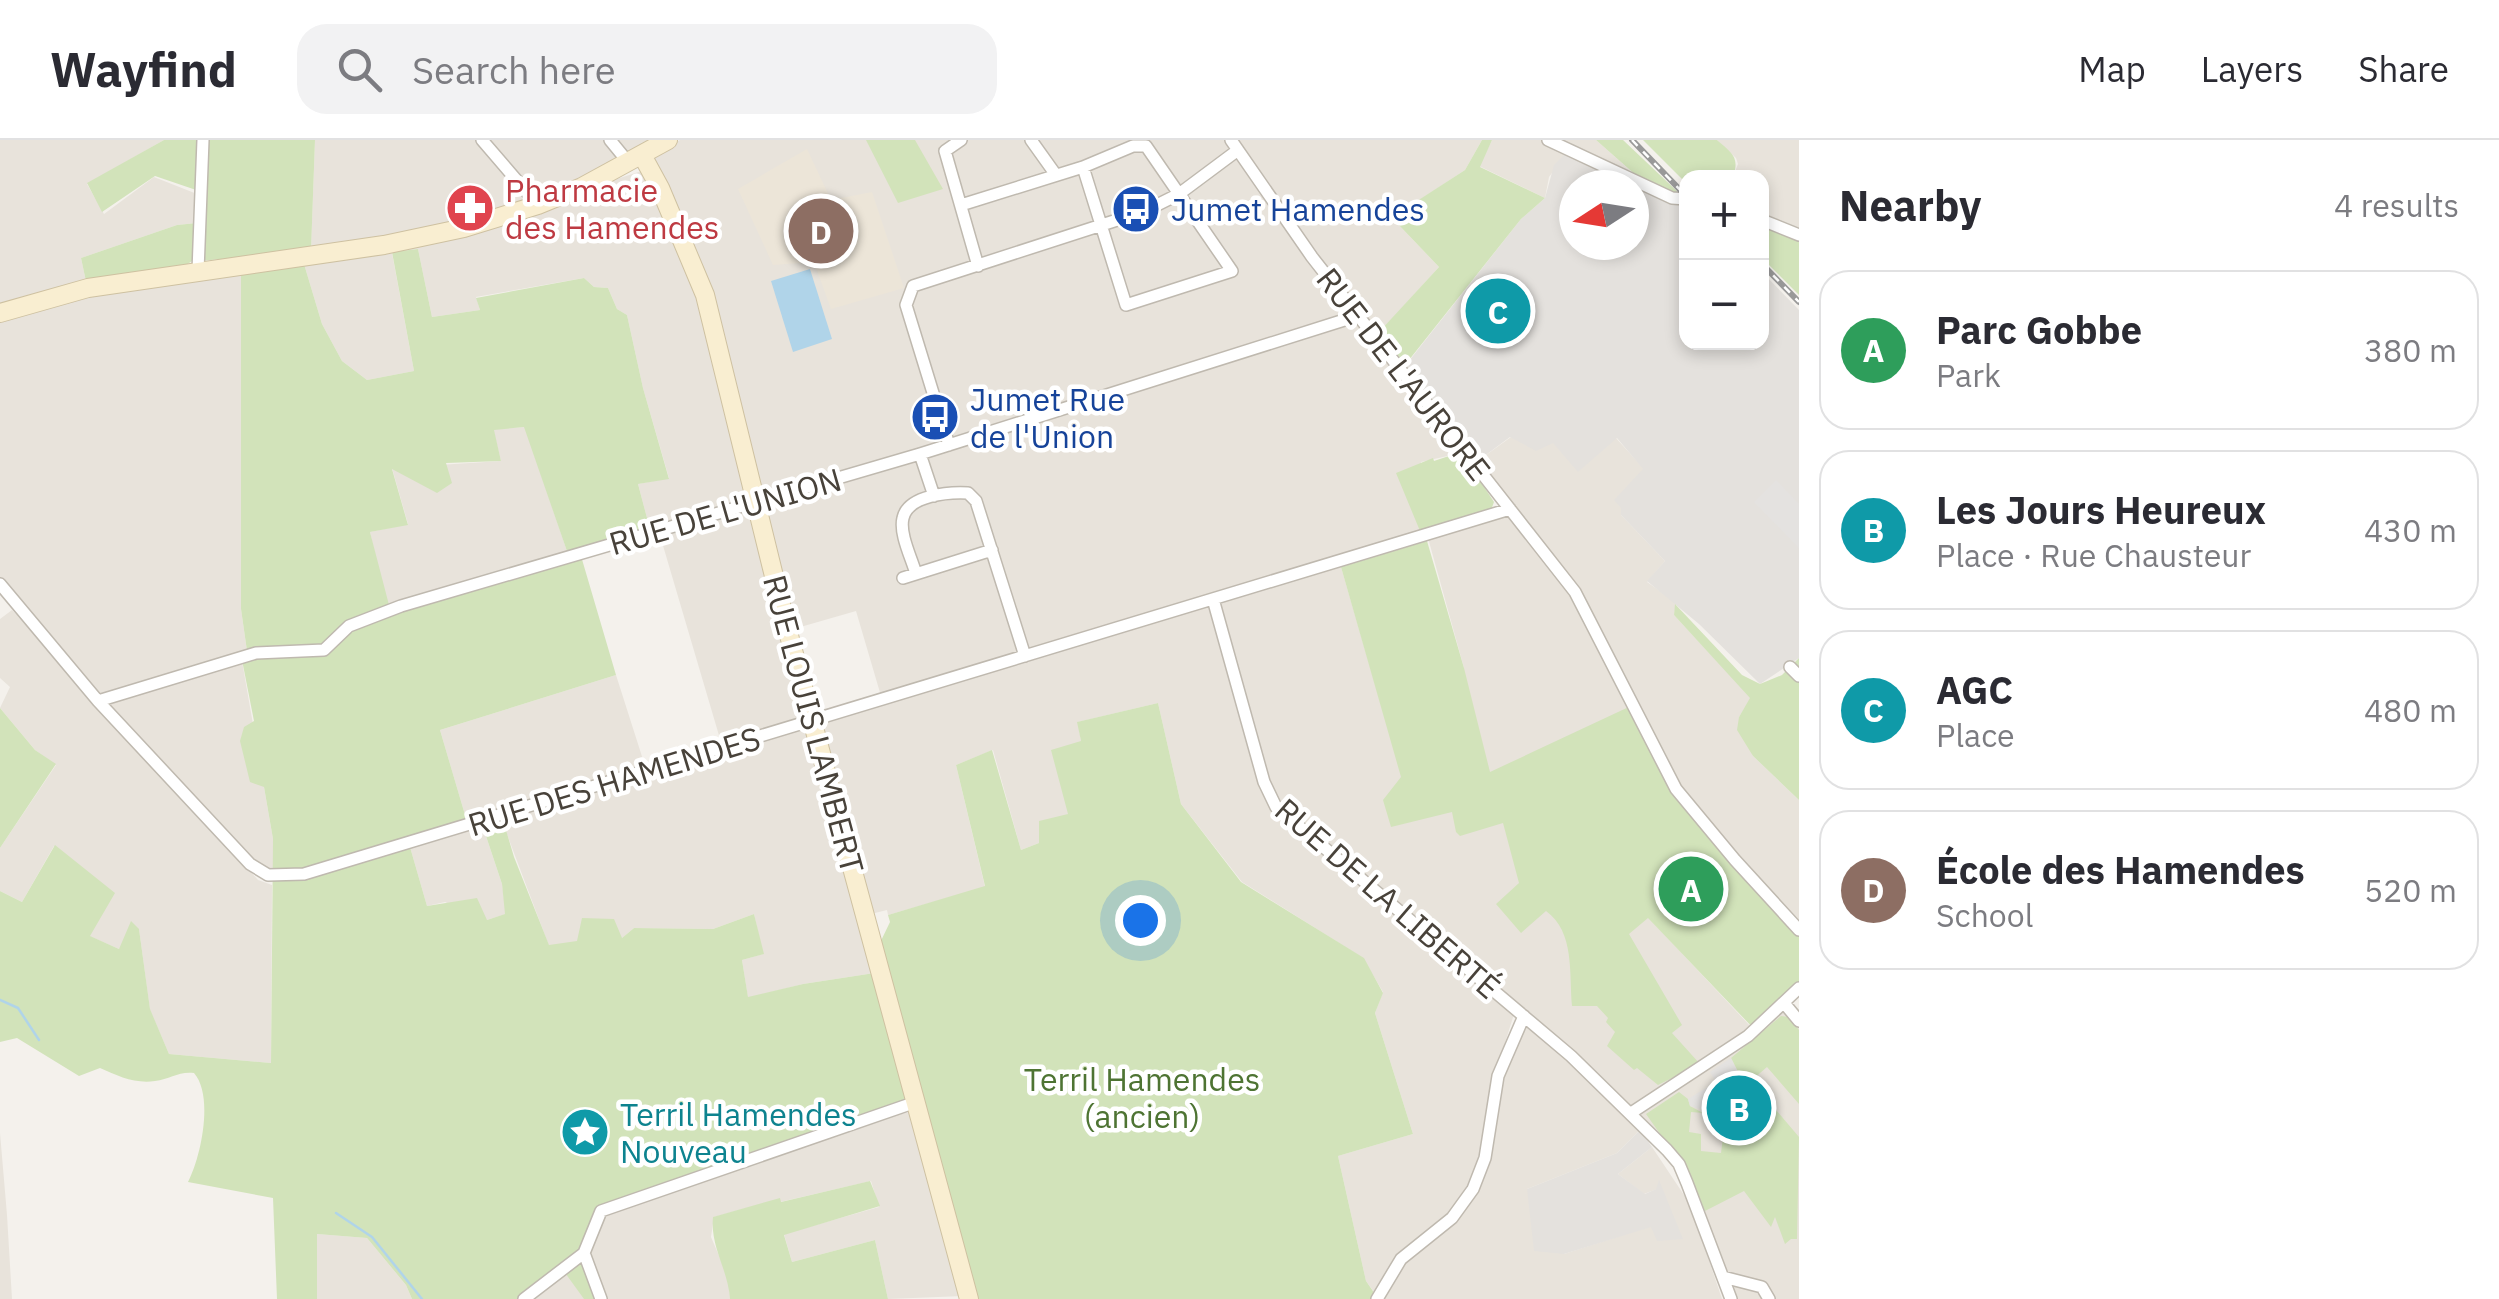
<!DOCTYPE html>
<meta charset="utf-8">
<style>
:root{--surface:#fff;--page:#f2f2f3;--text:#2b2b33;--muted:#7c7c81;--line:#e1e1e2;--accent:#7c3aed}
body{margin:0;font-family:"IBM Plex Sans",sans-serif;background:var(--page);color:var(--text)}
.controls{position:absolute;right:30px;top:30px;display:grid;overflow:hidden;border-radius:20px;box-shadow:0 5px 15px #0003}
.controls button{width:90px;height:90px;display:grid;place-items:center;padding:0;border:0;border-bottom:2px solid var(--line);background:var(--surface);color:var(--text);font:50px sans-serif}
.compass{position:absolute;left:1559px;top:30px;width:90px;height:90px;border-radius:50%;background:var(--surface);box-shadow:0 5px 15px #0003;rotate:258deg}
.you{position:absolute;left:1140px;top:780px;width:35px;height:35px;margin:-25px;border:8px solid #fff;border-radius:50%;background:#1a73e8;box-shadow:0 0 0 15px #1a73e833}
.badge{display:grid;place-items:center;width:65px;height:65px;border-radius:50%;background:var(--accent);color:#fff;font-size:32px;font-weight:700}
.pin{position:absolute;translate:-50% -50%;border:5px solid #fff;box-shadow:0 2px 10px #0006}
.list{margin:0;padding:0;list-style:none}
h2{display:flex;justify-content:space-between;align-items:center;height:130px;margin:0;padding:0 40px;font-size:42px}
h2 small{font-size:32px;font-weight:400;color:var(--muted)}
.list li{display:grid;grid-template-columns:65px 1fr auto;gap:30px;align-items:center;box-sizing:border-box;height:160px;margin:0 20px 20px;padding:0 20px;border:2px solid var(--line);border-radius:30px}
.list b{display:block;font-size:38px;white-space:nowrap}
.list p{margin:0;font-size:32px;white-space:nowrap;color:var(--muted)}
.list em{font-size:32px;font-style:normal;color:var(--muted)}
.icon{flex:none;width:55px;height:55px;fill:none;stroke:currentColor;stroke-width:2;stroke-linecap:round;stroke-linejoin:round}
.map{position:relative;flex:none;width:1799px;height:1159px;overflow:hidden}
header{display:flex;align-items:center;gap:60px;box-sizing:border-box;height:140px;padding:0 50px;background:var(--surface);border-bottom:2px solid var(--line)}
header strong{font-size:48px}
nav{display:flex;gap:55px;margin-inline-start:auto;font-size:35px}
.search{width:700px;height:90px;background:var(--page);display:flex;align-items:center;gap:25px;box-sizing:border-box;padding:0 35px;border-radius:30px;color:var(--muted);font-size:38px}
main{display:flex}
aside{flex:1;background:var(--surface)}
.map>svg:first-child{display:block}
.residential{fill:#e8e3db}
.industrial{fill:#e4e1dd}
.education{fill:#ece5d8}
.green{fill:#d2e3ba}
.parking{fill:#e4e2e0}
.water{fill:#b0d4e9}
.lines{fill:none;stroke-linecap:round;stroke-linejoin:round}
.stream{stroke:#b0d4e9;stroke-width:2.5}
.street-casing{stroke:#bfb9af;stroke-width:14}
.secondary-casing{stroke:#cec1a1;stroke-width:20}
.street{stroke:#fff;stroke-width:11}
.secondary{stroke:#f9eed1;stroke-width:18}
.rail-casing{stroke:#999;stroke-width:6}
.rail{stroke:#fff;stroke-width:2.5;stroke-dasharray:8;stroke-linecap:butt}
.labels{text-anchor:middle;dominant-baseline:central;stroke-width:9;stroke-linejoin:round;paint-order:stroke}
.health-label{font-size:32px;fill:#be3a42;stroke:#fff;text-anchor:start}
.transit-label{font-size:32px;fill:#164399;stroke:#fff;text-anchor:start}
.street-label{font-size:32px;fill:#48423a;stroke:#fff}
.park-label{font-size:32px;fill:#4e7433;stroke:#fff}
.culture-label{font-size:32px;fill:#0d838f;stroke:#fff;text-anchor:start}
</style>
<header>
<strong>Wayfind</strong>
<div class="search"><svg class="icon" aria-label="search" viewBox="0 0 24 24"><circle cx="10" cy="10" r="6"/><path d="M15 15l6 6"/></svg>Search here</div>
<nav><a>Map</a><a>Layers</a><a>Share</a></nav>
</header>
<main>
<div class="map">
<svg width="1799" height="1159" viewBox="0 0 1799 1159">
<rect width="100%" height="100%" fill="#f4f1ec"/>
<path class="residential" d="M0 0H164L87 44 104 74 154 37 197 54V83L177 85 81 118 87 146 0 170Z
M315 0H666L554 59 648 29 702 150 881 832 803 844 748 858 742 820 763 814 754 774 713 789 634 788 621 799 549 806 502 681 483 687 502 744 506 774 487 780 445 762 427 766 410 707 468 685 440 590 616 535 646 629 723 609 659 392 651 393 638 344 669 338 643 248 627 175 617 169 608 148 594 147 584 138 476 157 480 170 432 177 418 109 392 113 414 231 367 240 342 221 322 184 304 124 311 111Z
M680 0H1482L1465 30 1412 65V69L1396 82 1439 127 1381 191 1465 312 1421 322 1420 391 881 556 856 471 790 490 716 186 652 16Z
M1492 0H1596L1631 31 1566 14 1549 37 1545 58 1479 26Z
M1717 0H1799V90L1762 72V38L1733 37 1738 24 1736 18Z
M241 129V469L248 519 242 521 273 699V735H268L98 561 0 438V180L109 147Z
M525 287 569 417 388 471 370 392 408 384 392 328 501 321 493 289Z
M1511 297 1553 303 1616 298 1644 329 1621 368V375L1665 421 1647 442 1676 462 1674 475 1751 558 1739 577 1753 616 1799 660V781L1709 684 1678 645 1594 481 1479 320Z
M1504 371 1577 464 1634 567 1521 642 1752 888 1633 967 1278 661 1514 874 1489 954 1476 1033 1446 1077 1402 1119 1374 1152 1366 1141 1338 1016 1413 994 1375 873 1383 852 1363 818 1242 742 1181 664 1158 563 1078 582 1081 601 1068 674 1039 703 1021 710 993 610 956 625 985 747 888 775 887 770 871 774 819 583 1208 465 1264 642 1217 464 1341 427 1402 637 1464 528 1428 398Z
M12 470 258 740 272 745 271 923 169 914 150 870 139 789 119 809 89 796 54 706 22 762 0 751V708L56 625 35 610 0 568 10 547 0 538V479Z
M1785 870 1799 887V1159H1734L1705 1071 1672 1008 1640 974Z
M1525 886 1578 928 1640 990 1617 1013 1527 1049 1564 1114 1651 1086 1682 1099 1659 1042 1657 1049 1644 1054 1618 1034 1652 1007 1690 1064 1722 1159H1382L1403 1121 1479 1045 1507 917Z
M911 972 963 1156 888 1159 875 1100 792 1122 784 1094 879 1067 871 1041 780 1062 779 1059 714 1077 711 1097 729 1139 730 1159H525L608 1073 882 978Z
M0 993 7 1075 12 1159H0Z
M317 1094 367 1098 406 1145 412 1159H317Z"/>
<path class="industrial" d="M1565 14 1632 45H1574V105H1634V46L1668 62 1686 65V202H1762V132L1799 170V518L1760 544 1699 484 1647 441 1665 421 1621 375V368L1614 360 1643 329 1617 298 1578 332 1553 303 1536 311 1510 297 1479 320 1405 226 1521 79 1545 58 1554 25Z
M1640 990 1652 1007 1618 1034 1645 1054 1656 1049 1659 1040 1683 1099 1657 1101 1651 1087 1564 1114 1534 1111 1527 1049 1617 1013Z"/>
<path class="education" d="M807 9 831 60 872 52 904 148 831 169 814 122 773 125 738 49Z"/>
<path class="green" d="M164 0H201L199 51 155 36 102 72 87 43Z
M207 0H315L311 111 199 121Z
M866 0H915L943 49 898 63Z
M1482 0H1492L1480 27 1545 58 1521 79 1405 225 1380 191 1439 127 1396 82 1411 69 1414 63 1465 30Z
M1596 0H1623L1680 54 1647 45Z
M1643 0H1717C1732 13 1740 17 1733 37L1686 38V43Z
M197 83 192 121 183 127 87 146 81 118 177 85Z
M1762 84 1799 99V155L1762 118Z
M418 109 432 177 480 170 476 158 584 138 594 147 608 148 617 169 627 175 643 248 669 339 638 344 651 393 569 417 524 287 494 290 501 321 446 323 452 343 437 353 392 329 408 385 370 392 389 465 375 474 581 416 616 535 440 590 468 685 410 707 427 766 477 758 487 780 505 774 502 744 483 687 503 680 514 717 549 805 577 801 582 778 614 779 622 798 634 788 713 789 754 774 764 814 742 820 748 857 803 844 881 832 878 807 890 782 888 775 985 746 956 625 992 610 1021 710 1039 703V681L1068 674 1051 610 1081 601 1077 582 1158 563 1181 664 1241 742 1364 818 1383 853 1375 873 1413 994 1338 1016 1366 1141 1375 1154 1372 1159H972L917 951 906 963 608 1073C576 1112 585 1115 601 1159H584L563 1130 525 1159H412L406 1145 367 1098 317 1094V1159H277L273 1058 188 1042C201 1017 214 956 194 933 179 931 170 939 155 941 135 944 118 936 100 928L79 936 17 898 0 902V751L22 762 55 705 115 753 90 796 119 809 131 781 139 789 150 869 169 914 271 923 273 699 264 647 250 642 240 601 244 587 254 581 242 520 248 518 241 469V125L304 124 322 184 342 221 367 240 414 231 392 112Z
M1461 312 1494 362 1491 370 1420 391 1396 333 1433 318 1434 321Z
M1427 401 1464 528 1490 632 1633 565 1676 649 1799 790V848L1755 890 1648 778 1629 794 1682 885 1672 893 1700 924 1658 945 1637 928 1634 930 1607 906 1615 892 1606 882 1608 878 1597 866H1572C1569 833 1575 792 1546 771L1521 793 1496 764 1519 743 1503 683 1460 696 1456 692 1452 672 1391 687 1383 660 1401 637 1341 427Z
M1675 464 1742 535 1760 544 1782 535 1799 518V660L1753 616 1737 590 1739 577 1750 558 1674 475Z
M0 568 35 610 56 624 0 708Z
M1781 876 1789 877 1799 890V964L1767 927 1745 946 1731 918Z
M1679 952 1688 959 1690 966 1703 973 1691 972 1689 992 1701 994V1011L1721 1013 1724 989 1765 957 1799 997 1797 1099H1791L1785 1104 1775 1077 1771 1087 1744 1051 1705 1071 1682 1025 1646 974Z
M870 1041 880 1066 784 1095 792 1122 875 1100 888 1159H730C728 1129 710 1107 713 1077L780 1058 781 1062Z"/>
<path class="parking" d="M1776 340 1799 364V408L1754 362Z
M1731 918 1745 946 1713 973 1690 966 1688 959 1716 942 1710 932Z"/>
<path class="water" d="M810 129 832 199 793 212 771 141Z"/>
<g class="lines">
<path class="stream" d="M0 860 18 868 39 900
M336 1073 372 1097 422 1159"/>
<g class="street-casing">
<path id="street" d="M482 0 538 65
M610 0 628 22
M961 0 945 11 978 126
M1031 0 1056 35
M1231 0 1312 117 1575 452 1676 649 1735 720 1799 790
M1548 0 1672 58 1686 59
M961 65 1083 27 1133 6H1146L1232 131 1126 165 1083 27
M1762 80 1799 95
M198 131 203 0
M949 305 906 165 913 146 1145 71 1179 54 1238 10
M920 314 934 356
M916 434C912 419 899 394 903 378 908 355 949 352 968 353L976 361 1025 516
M903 438 992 410
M0 444 98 561 250 724 268 735 304 734 1510 369
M1213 459 1264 642 1276 667 1571 916 1667 1010 1679 1024 1687 1043 1731 1159
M1790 527 1799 536
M98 561 256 513 324 510 349 486 401 466 920 314 1357 176
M1784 863 1799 881
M1631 973 1748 896 1799 848
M1723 1137 1762 1147 1769 1159
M524 1159 584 1113
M601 1159 584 1113 601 1071 916 962
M1377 1159 1401 1119 1452 1078 1473 1049 1485 1018 1498 936 1524 876"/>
</g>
<g class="secondary-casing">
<path id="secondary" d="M642 15 660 48 705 155 784 477 969 1159
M0 173 88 148 384 105 464 88 538 65 582 47 668 0"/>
</g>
<use href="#street" class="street"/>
<use href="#secondary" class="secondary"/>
<g class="rail-casing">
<path id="rail" d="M1632 0 1686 56
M1762 124 1799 162"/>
</g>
<use href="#rail" class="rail"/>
</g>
<defs>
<g id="pharmacy-disc" transform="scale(2.5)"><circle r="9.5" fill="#e0444e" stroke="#fff"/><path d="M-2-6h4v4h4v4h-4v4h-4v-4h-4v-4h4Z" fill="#fff"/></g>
<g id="bus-disc" transform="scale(2.5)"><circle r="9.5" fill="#1a4fb4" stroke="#fff"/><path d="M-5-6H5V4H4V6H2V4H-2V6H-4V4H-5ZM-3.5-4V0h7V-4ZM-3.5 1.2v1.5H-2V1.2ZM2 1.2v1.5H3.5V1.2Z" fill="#fff"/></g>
<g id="sight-disc" transform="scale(2.5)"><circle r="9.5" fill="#0f9aa8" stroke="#fff"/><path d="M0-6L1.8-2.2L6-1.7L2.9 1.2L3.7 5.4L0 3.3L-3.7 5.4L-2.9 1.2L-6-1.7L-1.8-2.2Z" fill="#fff"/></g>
</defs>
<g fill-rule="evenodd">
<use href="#pharmacy-disc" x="470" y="68"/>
<use href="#bus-disc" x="1136" y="69"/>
<use href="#bus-disc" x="935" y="277"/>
<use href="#sight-disc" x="585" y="992"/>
</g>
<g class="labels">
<g class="health-label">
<text x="505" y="50">Pharmacie<tspan x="505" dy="37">des Hamendes</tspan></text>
</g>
<g class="transit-label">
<text x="1171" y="69">Jumet Hamendes</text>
<text x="970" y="259">Jumet Rue<tspan x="970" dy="37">de l'Union</tspan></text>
</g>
<g class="street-label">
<text transform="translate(1404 234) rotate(52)">RUE DE L'AURORE</text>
<text transform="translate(725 371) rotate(-16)">RUE DE L'UNION</text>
<text transform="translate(814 584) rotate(75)">RUE LOUIS LAMBERT</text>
<text transform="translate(614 641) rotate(-17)">RUE DES HAMENDES</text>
<text transform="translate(1388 758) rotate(41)">RUE DE LA LIBERTÉ</text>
</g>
<g class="park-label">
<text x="1142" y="939">Terril Hamendes<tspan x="1142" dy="37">(ancien)</tspan></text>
</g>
<g class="culture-label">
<text x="620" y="974">Terril Hamendes<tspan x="620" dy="37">Nouveau</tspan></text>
</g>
</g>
</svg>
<div class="controls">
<button>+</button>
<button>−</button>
</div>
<svg class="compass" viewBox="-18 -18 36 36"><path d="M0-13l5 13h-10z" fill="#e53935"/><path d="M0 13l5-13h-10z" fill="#7c7c81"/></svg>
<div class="you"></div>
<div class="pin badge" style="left:1691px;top:749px;background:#2e9e5b">A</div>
<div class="pin badge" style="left:1739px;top:968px;background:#0f9aa8">B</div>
<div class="pin badge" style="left:1498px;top:171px;background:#0f9aa8">C</div>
<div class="pin badge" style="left:821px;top:91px;background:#8d6e63">D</div>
</div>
<aside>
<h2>Nearby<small>4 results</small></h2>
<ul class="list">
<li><span class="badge" style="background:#2e9e5b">A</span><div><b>Parc Gobbe</b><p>Park</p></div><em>380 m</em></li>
<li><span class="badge" style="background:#0f9aa8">B</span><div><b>Les Jours Heureux</b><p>Place · Rue Chausteur</p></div><em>430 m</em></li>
<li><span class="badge" style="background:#0f9aa8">C</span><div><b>AGC</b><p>Place</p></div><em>480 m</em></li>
<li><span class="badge" style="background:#8d6e63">D</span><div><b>École des Hamendes</b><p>School</p></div><em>520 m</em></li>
</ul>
</aside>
</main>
